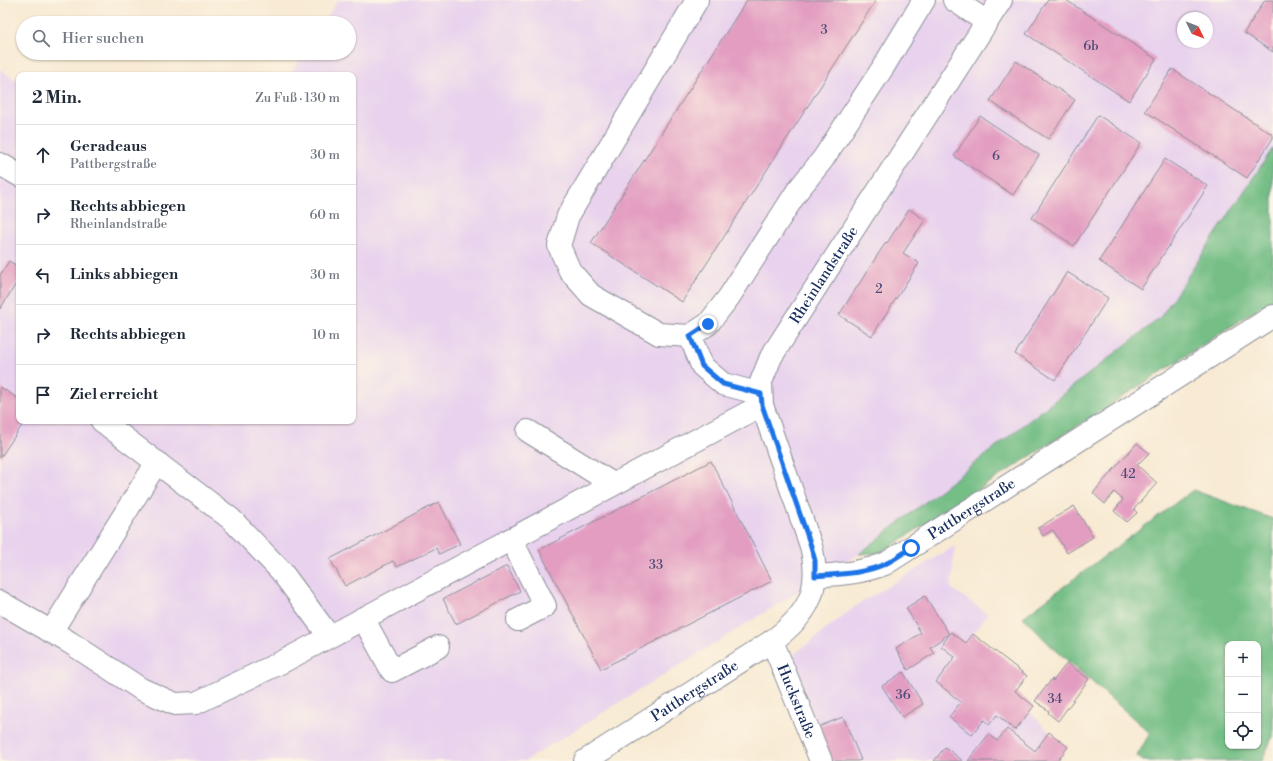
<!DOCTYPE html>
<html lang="de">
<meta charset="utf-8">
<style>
:root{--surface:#fff;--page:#f6f6f7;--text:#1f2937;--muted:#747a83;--line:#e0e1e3}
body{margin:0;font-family:"Libre Bodoni",serif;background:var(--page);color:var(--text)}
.controls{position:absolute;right:12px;bottom:12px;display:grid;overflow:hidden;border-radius:8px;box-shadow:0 1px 3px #0004}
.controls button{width:36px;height:36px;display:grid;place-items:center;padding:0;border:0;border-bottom:1px solid var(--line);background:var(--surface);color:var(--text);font:20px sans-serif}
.compass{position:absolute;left:1177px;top:12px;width:36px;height:36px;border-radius:50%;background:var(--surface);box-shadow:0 1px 3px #0004;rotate:133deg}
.stop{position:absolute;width:12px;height:12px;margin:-9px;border:3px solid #1a73e8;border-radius:50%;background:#fff}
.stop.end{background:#1a73e8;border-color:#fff;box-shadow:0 1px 4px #0008}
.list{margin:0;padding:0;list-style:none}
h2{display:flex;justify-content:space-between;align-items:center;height:52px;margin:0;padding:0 16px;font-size:17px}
h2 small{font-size:13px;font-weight:400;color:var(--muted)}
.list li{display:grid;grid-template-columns:26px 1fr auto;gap:12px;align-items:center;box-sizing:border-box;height:60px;padding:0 16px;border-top:1px solid var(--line)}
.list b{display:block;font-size:15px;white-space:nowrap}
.list p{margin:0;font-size:13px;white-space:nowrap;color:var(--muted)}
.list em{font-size:13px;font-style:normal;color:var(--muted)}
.icon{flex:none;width:22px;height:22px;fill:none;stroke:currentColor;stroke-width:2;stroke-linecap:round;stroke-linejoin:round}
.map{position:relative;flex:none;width:1273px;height:761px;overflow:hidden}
.search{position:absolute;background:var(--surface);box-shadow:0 1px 3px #0004;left:16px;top:16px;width:340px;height:44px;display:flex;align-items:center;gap:10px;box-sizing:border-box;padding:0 14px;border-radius:22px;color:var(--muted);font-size:15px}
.panel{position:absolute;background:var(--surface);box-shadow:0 1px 3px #0004;left:16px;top:72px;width:340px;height:352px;border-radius:8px}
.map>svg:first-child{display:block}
.built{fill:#e8d2ee;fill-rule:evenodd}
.forest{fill:#74be86;stroke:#487672;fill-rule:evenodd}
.building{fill:#e39dc1}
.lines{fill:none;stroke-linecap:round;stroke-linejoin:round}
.minor-casing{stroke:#8a8c98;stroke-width:24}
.minor{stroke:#fff;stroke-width:22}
.route{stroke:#1a73e8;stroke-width:5}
.labels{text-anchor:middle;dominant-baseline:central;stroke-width:4;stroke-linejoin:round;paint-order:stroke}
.number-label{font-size:13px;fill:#4d4a77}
.street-label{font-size:15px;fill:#1b2f5e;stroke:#fcf5e5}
</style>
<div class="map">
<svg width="1273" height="761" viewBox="0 0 1273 761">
<rect width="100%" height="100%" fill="#fcf5e5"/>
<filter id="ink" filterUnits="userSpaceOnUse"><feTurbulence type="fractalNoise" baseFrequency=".025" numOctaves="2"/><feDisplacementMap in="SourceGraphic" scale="8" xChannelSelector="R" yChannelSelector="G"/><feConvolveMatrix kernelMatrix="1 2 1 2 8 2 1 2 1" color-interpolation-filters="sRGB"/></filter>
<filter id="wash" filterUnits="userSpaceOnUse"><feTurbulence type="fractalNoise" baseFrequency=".012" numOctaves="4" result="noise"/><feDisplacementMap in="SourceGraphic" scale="16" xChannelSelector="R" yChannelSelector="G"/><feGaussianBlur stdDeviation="0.9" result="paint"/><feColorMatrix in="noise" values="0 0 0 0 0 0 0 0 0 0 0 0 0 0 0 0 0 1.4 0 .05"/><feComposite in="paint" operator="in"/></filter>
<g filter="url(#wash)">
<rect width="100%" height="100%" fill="#f8ead3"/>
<path class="built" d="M338 0H1273V148L1160 318 859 554 525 761H0V69L19 82V421H353V75H289L304 53H349V23H323ZM1183 18H1207V42H1183Z
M955 546 951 588 988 614 973 634 1027 676 1015 691 1030 711 1049 732 1068 747 1057 761H831L791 657 854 607Z"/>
<path class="forest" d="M1273 148V299L1175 363 888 548 877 553 859 554 1160 318Z
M1193 490 1273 519V735L1262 761H1143L1137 756 1150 733 1049 644 1023 617ZM1228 644H1258V746H1228Z"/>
<g id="blocks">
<path class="building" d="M747 0H876L682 302 591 243Z
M1048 0H1066L1156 59 1129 101 1026 34Z
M1265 0H1273V52L1244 33Z
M1016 61 1075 100 1048 139 990 101Z
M1172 69 1273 135V138L1247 178 1145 111Z
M1098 115 1141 143 1074 246 1032 218Z
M980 116 1039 155 1013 195 954 156Z
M1165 159 1208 186 1141 289 1099 261Z
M909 209 925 220 903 253 919 263 872 336 839 315 886 242 887 243Z
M9 261 19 267V279L0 309V275Z
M1067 272 1108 298 1055 380 1015 354Z
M0 387 19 399V421H25L0 458Z
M1137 443 1149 453 1137 465 1157 483 1134 509 1137 513 1127 522 1114 511 1123 500 1114 492 1105 504 1093 493Z
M711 461 772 581 601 669 539 550Z
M439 502 460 544 439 554 436 548 397 567 393 561 345 586 330 559Z
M1074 506 1093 537 1067 553 1053 530 1043 536 1038 528Z
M507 566 520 591 456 624 443 599Z
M925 596 949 634 930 647 934 653 908 670 896 649 921 633 906 608Z
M951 632 966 643 973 634 1027 676 1015 691 1034 706 1015 730 997 715 989 725 984 720 972 735 949 717 961 702 936 682 955 657 941 646Z
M1067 663 1089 679 1058 721 1048 713 1049 711 1035 701 1052 679 1053 681Z
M903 672 923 704 902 717 882 686Z
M843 717 861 760 858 761H831L818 727Z
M1007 729 1035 751 1049 732 1068 747 1057 761H968L989 734 997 741Z
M945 747 958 757 963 761H934Z"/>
</g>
</g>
<g filter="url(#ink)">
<use href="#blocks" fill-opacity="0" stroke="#8a8c98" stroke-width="1"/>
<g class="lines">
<g class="minor-casing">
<g id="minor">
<path d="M697 0 568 216 559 246 570 271 591 295 659 334 690 336 708 324 729 297 798 190 823 159 882 69 924 0"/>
<path d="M954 0 987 22"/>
<path d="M0 164 19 175"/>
<path d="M690 336 702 366 723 384 761 394"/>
<path d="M102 421 231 519 281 571 329 636"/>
<path d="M528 431 613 484"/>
<path d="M511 539 545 606 518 620"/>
<path id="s1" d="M815 576C841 574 861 573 885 564L1273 316"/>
<path d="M0 602 69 642 141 689 175 704 196 703 284 661 762 405"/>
<path d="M363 618 392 671 438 647"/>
<path d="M51 632 157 462"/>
<path id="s2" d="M772 641 821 761"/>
<path id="s3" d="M585 761 772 641C808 615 822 590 811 546L762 405 761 382 771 357 1001 0"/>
</g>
</g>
<use href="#minor" class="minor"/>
</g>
</g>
<g class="lines" filter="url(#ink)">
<path class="route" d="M708 324 690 336 702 366 723 384 761 394 762 405 811 546 815 561V576C839 574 863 574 885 564 894 560 903 553 911 548"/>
</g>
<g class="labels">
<g class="number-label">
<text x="824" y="30">3</text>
<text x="1091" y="46">6b</text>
<text x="996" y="156">6</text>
<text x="879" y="289">2</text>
<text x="1128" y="474">42</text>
<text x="656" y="565">33</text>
<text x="903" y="695">36</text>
<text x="1055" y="699">34</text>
</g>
<g class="street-label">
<text stroke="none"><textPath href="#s3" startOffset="630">Rheinlandstraße</textPath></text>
<text stroke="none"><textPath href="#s1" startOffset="174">Pattbergstraße</textPath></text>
<text stroke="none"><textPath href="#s3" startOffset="130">Pattbergstraße</textPath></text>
<text stroke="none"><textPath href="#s2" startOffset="65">Huckstraße</textPath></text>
</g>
</g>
</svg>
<div class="controls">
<button>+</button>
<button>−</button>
<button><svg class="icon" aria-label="locate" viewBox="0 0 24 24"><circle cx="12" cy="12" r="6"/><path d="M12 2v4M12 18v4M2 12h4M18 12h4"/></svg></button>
</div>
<svg class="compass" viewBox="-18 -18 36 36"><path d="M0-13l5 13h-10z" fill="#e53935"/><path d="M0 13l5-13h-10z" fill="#747a83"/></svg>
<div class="stop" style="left:911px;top:548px"></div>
<div class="stop end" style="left:708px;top:324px"></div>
<div class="search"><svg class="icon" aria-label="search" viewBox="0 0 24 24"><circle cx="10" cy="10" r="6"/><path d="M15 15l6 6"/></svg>Hier suchen</div>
<section class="panel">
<h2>2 Min.<small>Zu Fuß · 130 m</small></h2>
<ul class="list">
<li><svg class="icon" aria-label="ahead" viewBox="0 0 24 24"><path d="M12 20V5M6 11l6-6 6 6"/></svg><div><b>Geradeaus</b><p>Pattbergstraße</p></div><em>30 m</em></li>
<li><svg class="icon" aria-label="right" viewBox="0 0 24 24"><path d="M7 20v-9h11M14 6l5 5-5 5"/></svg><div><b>Rechts abbiegen</b><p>Rheinlandstraße</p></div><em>60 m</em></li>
<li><svg class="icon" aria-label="left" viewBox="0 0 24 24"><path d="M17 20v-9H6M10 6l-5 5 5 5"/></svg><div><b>Links abbiegen</b></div><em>30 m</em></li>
<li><svg class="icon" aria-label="right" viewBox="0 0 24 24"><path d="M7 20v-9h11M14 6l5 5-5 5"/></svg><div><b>Rechts abbiegen</b></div><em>10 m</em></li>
<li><svg class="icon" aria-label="arrive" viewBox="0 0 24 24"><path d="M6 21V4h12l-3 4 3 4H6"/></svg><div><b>Ziel erreicht</b></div></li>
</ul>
</section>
</div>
